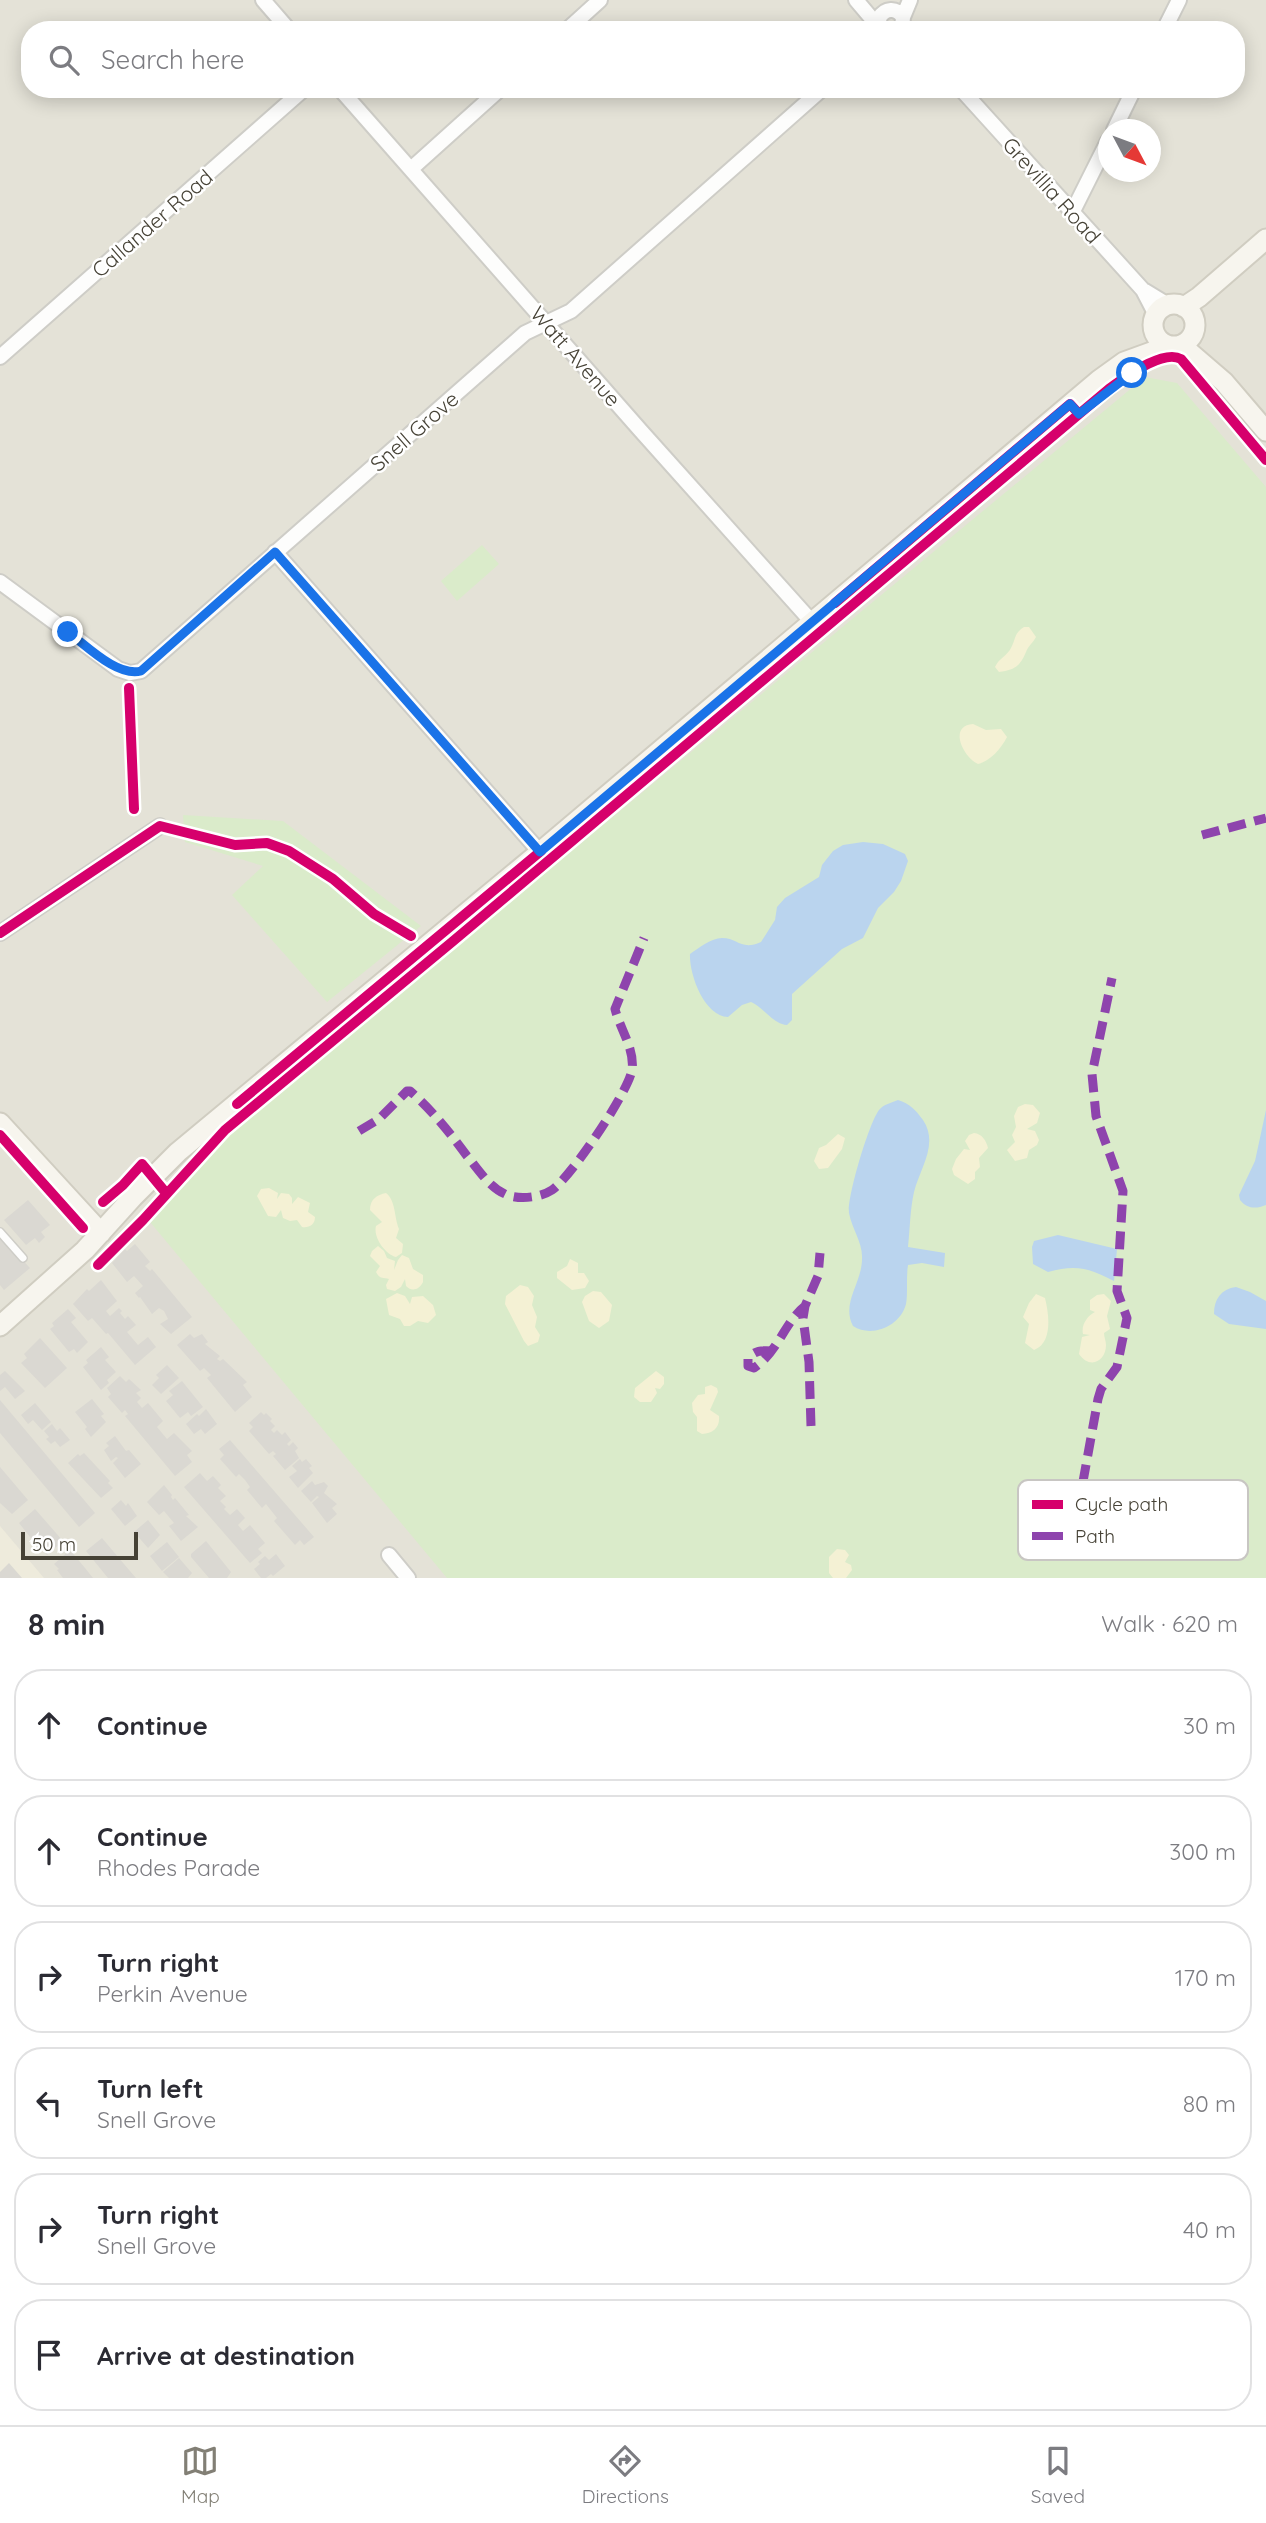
<!DOCTYPE html>
<meta charset="utf-8">
<style>
:root{--surface:#fff;--page:#f7f7f7;--text:#2b2b33;--muted:#7c7c81;--line:#e1e1e2;--accent:#827f75}
body{margin:0;font-family:Quicksand,sans-serif;background:var(--page);color:var(--text)}
.compass{position:absolute;left:1098px;top:119px;width:63px;height:63px;border-radius:50%;background:var(--surface);box-shadow:0 4px 18px #0003;rotate:131deg}
.scale{position:absolute;left:21px;bottom:18px;width:117px;box-sizing:border-box;padding-left:7px;border:4px solid #464236;border-top:0;font-size:19px;line-height:24px;white-space:nowrap;color:#464236;-webkit-text-stroke:5px #fff;paint-order:stroke}
.stop{position:absolute;width:21px;height:21px;margin:-16px;border:5px solid #1a73e8;border-radius:50%;background:#fff}
.stop.end{background:#1a73e8;border-color:#fff;box-shadow:0 2px 7px #0008}
.list{margin:0;padding:0;list-style:none}
h2{display:flex;justify-content:space-between;align-items:center;height:91px;margin:0;padding:0 28px;font-size:30px}
h2 small{font-size:23px;font-weight:400;color:var(--muted)}
.list li{display:grid;grid-template-columns:46px 1fr auto;gap:21px;align-items:center;box-sizing:border-box;height:112px;margin:0 14px 14px;padding:0 14px;border:2px solid var(--line);border-radius:28px}
.list b{display:block;font-size:26px;white-space:nowrap}
.list p{margin:0;font-size:23px;white-space:nowrap;color:var(--muted)}
.list em{font-size:23px;font-style:normal;color:var(--muted)}
.icon{flex:none;width:38px;height:38px;fill:none;stroke:currentColor;stroke-width:2;stroke-linecap:round;stroke-linejoin:round}
.map{position:relative;flex:none;width:1266px;height:1578px;overflow:hidden}
.search{position:absolute;background:var(--surface);box-shadow:0 4px 18px #0003;left:21px;right:21px;top:21px;height:77px;display:flex;align-items:center;gap:18px;box-sizing:border-box;padding:0 24px;border-radius:28px;color:var(--muted);font-size:26px}
.sheet{height:847px;background:var(--surface)}
nav{display:flex;justify-content:space-around;align-items:center;box-sizing:border-box;height:98px;border-top:2px solid var(--line);background:var(--surface);font-size:19px;color:var(--muted)}
nav a{display:grid;justify-items:center;gap:4px}
nav .on{color:var(--accent)}
.map>svg:first-child{display:block}
.residential{fill:#e4e2d7;fill-rule:evenodd}
.education{fill:#eeebdc}
.green{fill:#daebca}
.sand{fill:#f4f1d4}
.water{fill:#bad4ee}
.building{fill:#dad8d2}
.lines{fill:none;stroke-linecap:round;stroke-linejoin:round}
.lane-casing{stroke:#cecdc7;stroke-width:10}
.street-casing{stroke:#cecdc7;stroke-width:18}
.secondary-casing{stroke:#d0cdc1;stroke-width:23}
.lane{stroke:#fdfdfc;stroke-width:7}
.street{stroke:#fdfdfc;stroke-width:14}
.secondary{stroke:#f7f5ee;stroke-width:19}
.quiet{stroke:#8e44ad;stroke-width:9;stroke-dasharray:18 9;stroke-linecap:butt}
.cycleway-casing{stroke:#fff;stroke-width:15}
.cycleway{stroke:#d6006c;stroke-width:10}
.route{stroke:#1a73e8;stroke-width:9}
.labels{text-anchor:middle;dominant-baseline:central;stroke-width:5;stroke-linejoin:round;paint-order:stroke}
.street-label{font-size:21px;fill:#464236;stroke:#fff}
.key{fill:#fff;stroke:#c8c6c3;stroke-width:2}
.key-label{font-size:19px;fill:#464236}
</style>
<div class="map">
<svg width="1266" height="1578" viewBox="0 0 1266 1578">
<rect width="100%" height="100%" fill="#f0efea"/>
<path class="residential" d="M0 0H1266V1578H0ZM30 30H1236V89H30ZM1108 130H1150V172H1108Z"/>
<path class="education" d="M0 1526 44 1578H0Z"/>
<path class="green" d="M1145 377 1177 383 1266 487V1578H447L150 1222 152 1214 216 1145Z
M482 545 499 564 457 601 441 581Z
M183 815 283 821 421 926 327 1002 232 895 263 866 185 842Z"/>
<path class="sand" d="M1024 627H1029L1036 637C1033 643 1028 646 1026 652 1020 666 1015 670 999 672L995 667C999 658 1007 656 1011 648 1016 639 1014 633 1024 627Z
M973 724 986 730 1001 729 1007 737C1001 749 990 761 978 764 963 757 948 726 973 724Z
M1025 1104 1033 1105 1040 1113 1037 1123 1027 1129 1035 1131 1039 1140 1037 1145 1029 1150 1027 1158 1015 1161 1007 1150 1015 1142 1012 1135 1016 1127 1014 1116 1018 1107Z
M974 1133C982 1134 986 1140 988 1148L979 1158 980 1167 975 1172V1179L968 1184 954 1175 952 1169 956 1159 964 1149 970 1150 965 1141 969 1135Z
M838 1134 845 1138 842 1149 828 1168 819 1169 814 1161 819 1148 826 1145Z
M269 1188 278 1193 277 1199 281 1193 289 1194 292 1198V1204L298 1197 310 1203 308 1212 315 1217C315 1225 309 1228 302 1227L297 1220 290 1221 283 1218 281 1210 276 1217 268 1216 257 1196 261 1189Z
M386 1193C396 1201 394 1217 399 1229L396 1238 403 1244 402 1253 396 1257C385 1254 373 1237 376 1226L382 1222 370 1210C370 1199 377 1195 386 1193Z
M378 1246 384 1251 387 1258 395 1261 394 1270 398 1260 402 1255 409 1258 413 1269 423 1275V1282C419 1290 412 1292 406 1286L405 1279 401 1287 395 1291 387 1289 386 1285 389 1279C384 1277 380 1280 376 1272L380 1266 370 1256 372 1251Z
M570 1259 578 1263V1273H584L589 1281 585 1288 572 1290 557 1278V1272L567 1266Z
M520 1285 528 1287 534 1296 532 1305 537 1317 535 1327 540 1335 538 1342 528 1346 524 1341 505 1304 506 1296Z
M593 1291 601 1292 612 1305 609 1321 599 1328 589 1321 582 1302 585 1296Z
M397 1293 405 1296 410 1304 412 1297 423 1296 433 1305 436 1315 428 1323 418 1321 410 1326H404L400 1319 389 1315 386 1299Z
M1036 1294 1045 1298C1049 1314 1053 1343 1034 1350L1025 1343 1029 1324 1023 1317 1029 1303Z
M1104 1294 1111 1301 1107 1316 1110 1329 1104 1333C1104 1337 1106 1341 1106 1345 1106 1361 1090 1370 1079 1354L1082 1337 1090 1335 1083 1334C1081 1325 1087 1316 1095 1312L1090 1310V1300L1097 1295Z
M656 1371 664 1377V1384L660 1389 655 1388 657 1393 651 1402H640L634 1397 635 1388Z
M711 1385 717 1388 718 1392 710 1410 719 1416C720 1428 713 1433 702 1434L697 1431V1417L693 1412 692 1403 698 1395 705 1394V1387Z
M837 1549 845 1550 849 1555 845 1562 851 1565 852 1570 846 1578H833L829 1573V1557Z"/>
<path class="water" d="M863 842 883 844 905 854 908 861 901 881 894 892 878 908 863 938 842 949 792 994V1020L787 1025C773 1024 764 1008 751 1002L742 1005 728 1017C704 1016 689 974 690 954 699 948 711 938 722 938 738 938 741 951 761 942L775 920 777 907 785 898 819 877 822 865 833 851 843 845Z
M898 1100C910 1104 915 1109 923 1120 939 1144 920 1168 914 1192 910 1210 910 1229 908 1247L945 1253 944 1267 922 1263 908 1265C906 1277 908 1294 906 1304 900 1327 871 1338 853 1326 841 1303 862 1283 862 1259 863 1243 852 1229 849 1213 847 1197 869 1123 879 1110 884 1104 891 1103 898 1100Z
M1266 1110V1205C1256 1209 1247 1209 1240 1200L1239 1195 1255 1161Z
M1058 1235 1117 1249 1114 1281C1089 1268 1076 1264 1048 1272L1033 1264 1032 1247 1034 1241Z
M1236 1287 1250 1292 1266 1301V1329L1229 1324 1214 1314C1214 1299 1221 1289 1236 1287Z"/>
<path class="building" d="M28 1200 50 1225 41 1232 45 1237 39 1243 35 1238 26 1245 4 1220Z
M0 1237 30 1268 4 1290 0 1285Z
M135 1244 150 1262 145 1266 150 1271 152 1269 192 1317 171 1334 160 1324 168 1319 164 1311 159 1308 152 1314 140 1297 139 1298 135 1293 143 1286 134 1276 127 1282 112 1263 125 1249 127 1251Z
M101 1280 117 1301 106 1311 110 1316 119 1308 122 1311 120 1313 125 1319 128 1316 136 1325 127 1332 138 1345 148 1337 156 1347 135 1365 108 1333 106 1334 92 1318 88 1321 73 1304 87 1289 89 1291Z
M68 1309 76 1318 71 1322 88 1342 77 1353 74 1349 69 1352 50 1329 54 1326 52 1323Z
M190 1334 194 1338 202 1334 208 1342 205 1344 220 1356 217 1359 220 1361 223 1359 247 1382 243 1385 252 1397 235 1412 207 1378 211 1375 204 1368 200 1371 177 1345Z
M40 1338 67 1368 45 1388 21 1363 27 1358 24 1354Z
M101 1347 109 1357 105 1360 116 1372 107 1380 109 1383 101 1390 83 1367 88 1363 86 1360Z
M167 1365 179 1378 161 1394 152 1385 159 1378 156 1375Z
M5 1371 25 1391 15 1399 5 1387 0 1391V1375Z
M120 1376 126 1382 129 1379 141 1390 136 1393 141 1398 137 1402 142 1408 148 1403 163 1421 157 1427 167 1439 174 1433 192 1451 187 1455 192 1462 175 1476 125 1416 128 1414 125 1410 122 1413 108 1397 111 1394 107 1388Z
M182 1381 203 1407 191 1416 188 1412 180 1418 166 1401 173 1395 169 1391Z
M92 1399 104 1414 101 1416 106 1422 91 1437 85 1429 87 1427 75 1412Z
M0 1400 95 1513 79 1527 0 1433Z
M35 1403 51 1422 42 1430 33 1420 28 1424 21 1415Z
M206 1409 217 1424 205 1434 201 1429 194 1434 186 1424 197 1414 199 1416Z
M261 1412 264 1415 266 1413 272 1419 270 1421 275 1426 271 1430 274 1433 277 1430 282 1435 285 1432 291 1440 287 1444 289 1446 293 1442 298 1448 295 1451 299 1458 285 1470 273 1456 276 1454 273 1451 269 1454 249 1431 253 1427 249 1423Z
M52 1424 57 1431 60 1428 70 1440 60 1447 55 1441 51 1444 46 1439 49 1437 44 1431Z
M115 1436 126 1451 129 1450 141 1464 125 1478 113 1463 118 1458 116 1457 111 1461 104 1450 109 1446 106 1443Z
M230 1440 314 1537 304 1545 300 1540 295 1545 274 1521 277 1518 266 1504 262 1508 247 1490 250 1487 245 1480 239 1474 236 1477 220 1459 224 1455 219 1449Z
M84 1453 110 1481 108 1483 113 1488 101 1498 68 1463 78 1454 80 1456Z
M300 1459 302 1462 306 1459 312 1466 309 1468 313 1473 298 1488 289 1477 297 1471 292 1466Z
M0 1467 28 1500 12 1514 0 1503Z
M200 1473 207 1481 213 1476 221 1485 218 1488 226 1496 220 1501 226 1507 224 1509 230 1515 237 1509 245 1518 238 1525 243 1531 250 1525 265 1543 258 1549 262 1553 250 1563 184 1487Z
M312 1481 315 1485 324 1482 328 1486 324 1493 337 1504 332 1508 337 1514 327 1523 312 1503 319 1497 317 1496 311 1502 301 1491Z
M164 1485 172 1495 171 1497 173 1500 175 1498 189 1515 186 1516 198 1527 181 1541 169 1526 174 1523 164 1511 159 1515 147 1502Z
M121 1500 126 1506 128 1503 137 1516 125 1526 111 1509Z
M35 1509 63 1541 47 1555 43 1550 41 1551 19 1523Z
M148 1520 160 1535 148 1548 134 1532Z
M102 1538 118 1557 136 1578H108L86 1551Z
M206 1541 231 1572 227 1578H209L191 1557V1554Z
M167 1542 179 1557 162 1571 150 1556Z
M70 1550 85 1568 93 1578H63L57 1570 59 1569 54 1564Z
M276 1554 285 1566 273 1576 271 1574 266 1578H261L254 1569 260 1564 258 1562 265 1556 269 1560Z
M179 1558 192 1573 188 1578H169L163 1572Z
M9 1563 22 1578H0V1572Z"/>
<g class="lines">
<g class="lane-casing">
<path id="lane" d="M0 1232 23 1258"/>
</g>
<g class="street-casing">
<path id="street" d="M263 0 289 30
M856 0 878 26
M903 17 910 0
M567 30 600 0
M880 30 879 18C885 8 896 7 903 17L902 30
M1164 30 1179 0
M340 89 641 431 812 622
M961 89 1143 290 1156 315
M1114 130 1134 89
M411 169 500 89
M1072 213 1108 141
M1145 291 1168 305
M0 357 304 89
M275 552 540 852
M0 582 118 669 130 673 141 671 525 333 571 311 822 89
M0 933 160 826
M389 1555 408 1578"/>
</g>
<g class="secondary-casing">
<path id="secondary" d="M1153 325a21 21 0 1 1 42 0a21 21 0 1 1-42 0Z
M1184 307 1199 297 1266 239
M1181 345 1224 382 1266 431
M0 1123 101 1233
M0 1326 85 1250 133 1197 178 1152 540 852 1099 380 1124 362 1168 346"/>
</g>
<use href="#lane" class="lane"/>
<use href="#street" class="street"/>
<use href="#secondary" class="secondary"/>
<path class="quiet" d="M1202 835 1266 818
M359 1131 379 1119 407 1091H410C432 1110 450 1133 467 1156 478 1169 489 1187 505 1194 517 1200 540 1198 552 1190 570 1178 628 1093 632 1070 635 1049 620 1029 615 1009L644 938
M772 1351C762 1350 756 1350 748 1358V1366L754 1368C778 1352 784 1323 805 1306
M811 1426 809 1362 803 1318 805 1306 818 1276 820 1253
M1078 1509 1098 1399 1101 1389 1117 1367 1127 1318 1117 1291 1123 1191 1096 1116 1092 1074 1112 978"/>
<g class="cycleway-casing">
<path id="cycleway" d="M835 603 1070 404 1079 414
M129 688 134 809
M0 933 160 826 235 845 267 843 289 851 333 879 374 914 411 936
M237 1104 541 851
M0 1135 83 1228
M103 1202 123 1185 142 1164 166 1193
M98 1265 143 1220 225 1130 452 942 1110 388C1126 377 1163 349 1181 359L1266 460"/>
</g>
<use href="#cycleway" class="cycleway"/>
</g>
<g class="lines">
<path class="route" d="M68 632C87 646 117 677 141 671L275 552 540 852 1070 404 1079 414 1132 373"/>
</g>
<g class="labels">
<g class="street-label">
<text transform="translate(1052 190) rotate(48)">Grevillia Road</text>
<text transform="translate(152 223) rotate(-41)">Callander Road</text>
<text transform="translate(576 356) rotate(49)">Watt Avenue</text>
<text transform="translate(414 431) rotate(-41)">Snell Grove</text>
</g>
</g>
<rect x="1018" y="1480" width="230" height="80" rx="10" class="key"/>
<rect x="1032" y="1500" width="31" height="9" fill="#d6006c"/>
<rect x="1032" y="1532" width="31" height="8" fill="#8e44ad"/>
<g class="key-label">
<text x="1075" y="1511">Cycle path</text>
<text x="1075" y="1543">Path</text>
</g>
</svg>
<svg class="compass" viewBox="-18 -18 36 36"><path d="M0-13l5 13h-10z" fill="#e53935"/><path d="M0 13l5-13h-10z" fill="#7c7c81"/></svg>
<div class="scale">50 m</div>
<div class="stop" style="left:1132px;top:373px"></div>
<div class="stop end" style="left:68px;top:632px"></div>
<div class="search"><svg class="icon" aria-label="search" viewBox="0 0 24 24"><circle cx="10" cy="10" r="6"/><path d="M15 15l6 6"/></svg>Search here</div>
</div>
<section class="sheet">
<h2>8 min<small>Walk · 620 m</small></h2>
<ul class="list">
<li><svg class="icon" aria-label="ahead" viewBox="0 0 24 24"><path d="M12 20V5M6 11l6-6 6 6"/></svg><div><b>Continue</b></div><em>30 m</em></li>
<li><svg class="icon" aria-label="ahead" viewBox="0 0 24 24"><path d="M12 20V5M6 11l6-6 6 6"/></svg><div><b>Continue</b><p>Rhodes Parade</p></div><em>300 m</em></li>
<li><svg class="icon" aria-label="right" viewBox="0 0 24 24"><path d="M7 20v-9h11M14 6l5 5-5 5"/></svg><div><b>Turn right</b><p>Perkin Avenue</p></div><em>170 m</em></li>
<li><svg class="icon" aria-label="left" viewBox="0 0 24 24"><path d="M17 20v-9H6M10 6l-5 5 5 5"/></svg><div><b>Turn left</b><p>Snell Grove</p></div><em>80 m</em></li>
<li><svg class="icon" aria-label="right" viewBox="0 0 24 24"><path d="M7 20v-9h11M14 6l5 5-5 5"/></svg><div><b>Turn right</b><p>Snell Grove</p></div><em>40 m</em></li>
<li><svg class="icon" aria-label="arrive" viewBox="0 0 24 24"><path d="M6 21V4h12l-3 4 3 4H6"/></svg><div><b>Arrive at destination</b></div></li>
</ul>
</section>
<nav>
<a class="on"><svg class="icon" aria-label="map" viewBox="0 0 24 24"><path d="M3 6l6-2 6 2 6-2v14l-6 2-6-2-6 2zM9 4v14M15 6v14"/></svg>Map</a>
<a><svg class="icon" aria-label="directions" viewBox="0 0 24 24"><path d="M12 3l9 9-9 9-9-9zM9 14v-3h6M13 9l2 2-2 2"/></svg>Directions</a>
<a><svg class="icon" aria-label="saved" viewBox="0 0 24 24"><path d="M7 4h10v16l-5-4-5 4z"/></svg>Saved</a>
</nav>
